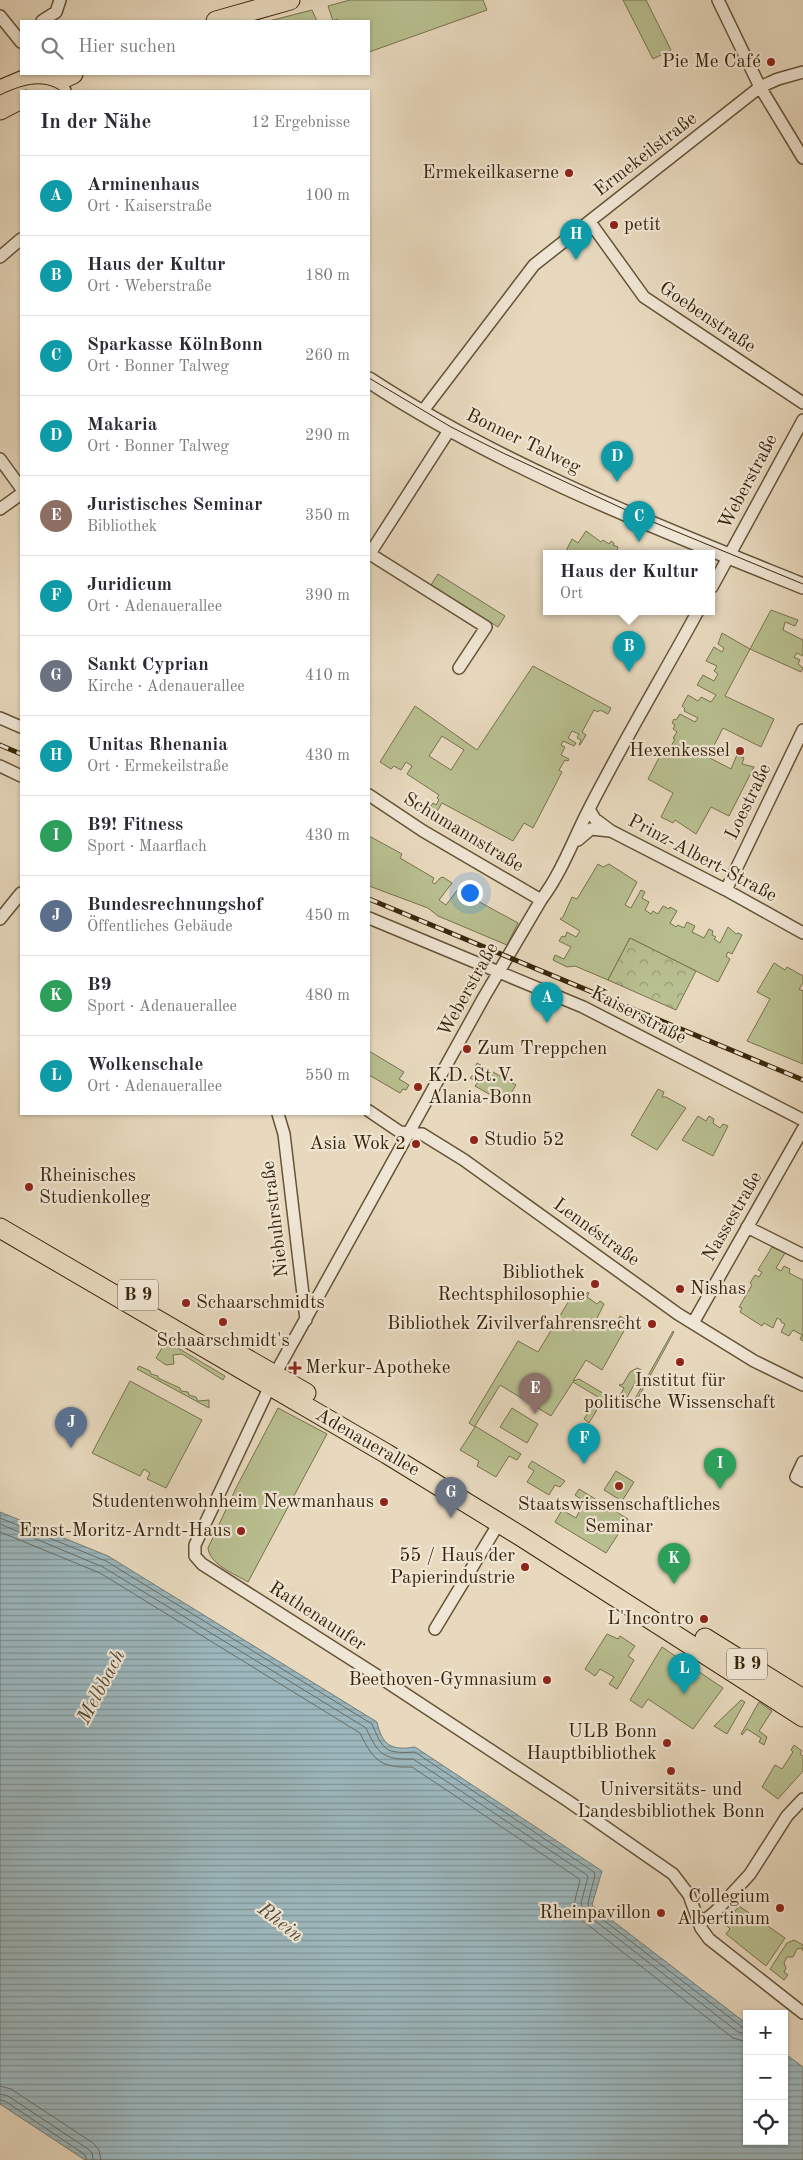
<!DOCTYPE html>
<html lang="de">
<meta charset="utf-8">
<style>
:root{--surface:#fff;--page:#f2f2f3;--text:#2b2b33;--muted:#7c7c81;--line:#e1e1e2;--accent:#2563eb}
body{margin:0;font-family:"Old Standard TT",serif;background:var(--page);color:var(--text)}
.controls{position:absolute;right:15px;bottom:15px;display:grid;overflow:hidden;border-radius:0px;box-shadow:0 1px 4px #0004}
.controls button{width:45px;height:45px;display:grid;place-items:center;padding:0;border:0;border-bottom:1px solid var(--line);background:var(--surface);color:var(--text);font:25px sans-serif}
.you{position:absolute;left:469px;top:892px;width:18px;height:18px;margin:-12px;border:4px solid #fff;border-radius:50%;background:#1a73e8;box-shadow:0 0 0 8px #1a73e833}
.badge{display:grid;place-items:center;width:32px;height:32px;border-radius:50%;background:var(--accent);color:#fff;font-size:16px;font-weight:700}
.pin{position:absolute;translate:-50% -41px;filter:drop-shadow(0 1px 2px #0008)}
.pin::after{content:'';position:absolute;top:26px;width:18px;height:15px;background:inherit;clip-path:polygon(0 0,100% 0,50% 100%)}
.popup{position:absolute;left:543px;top:550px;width:172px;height:65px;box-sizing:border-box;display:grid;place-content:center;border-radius:0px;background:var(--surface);filter:drop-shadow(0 1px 4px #0005);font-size:16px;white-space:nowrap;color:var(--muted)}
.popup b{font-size:19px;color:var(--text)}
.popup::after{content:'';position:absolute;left:50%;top:100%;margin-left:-10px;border:10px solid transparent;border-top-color:var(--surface)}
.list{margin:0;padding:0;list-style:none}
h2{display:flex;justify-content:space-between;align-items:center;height:65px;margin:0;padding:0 20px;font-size:21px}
h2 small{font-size:16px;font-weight:400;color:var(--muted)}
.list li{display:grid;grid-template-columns:32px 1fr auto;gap:15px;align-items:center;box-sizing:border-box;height:80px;padding:0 20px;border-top:1px solid var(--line)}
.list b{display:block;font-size:19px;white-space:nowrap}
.list p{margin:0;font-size:16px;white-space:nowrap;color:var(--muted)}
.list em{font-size:16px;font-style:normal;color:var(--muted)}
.icon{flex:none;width:28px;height:28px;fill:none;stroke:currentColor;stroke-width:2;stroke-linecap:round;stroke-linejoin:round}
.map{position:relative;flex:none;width:803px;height:2160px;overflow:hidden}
.search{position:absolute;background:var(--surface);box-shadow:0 1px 4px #0004;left:20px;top:20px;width:350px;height:55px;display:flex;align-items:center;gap:12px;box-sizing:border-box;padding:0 18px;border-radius:0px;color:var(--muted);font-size:19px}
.panel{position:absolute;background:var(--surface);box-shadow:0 1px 4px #0004;left:20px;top:90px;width:350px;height:1025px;border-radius:0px}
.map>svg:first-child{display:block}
.green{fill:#b8bf90;stroke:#78724d;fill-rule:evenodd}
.forest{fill:url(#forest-crowns);stroke:#78724d}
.water{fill:url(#water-rules);stroke:#747d75}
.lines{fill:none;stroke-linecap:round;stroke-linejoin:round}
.shore{stroke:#6a6e64;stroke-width:1}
.minor-casing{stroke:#655337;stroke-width:14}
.tertiary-casing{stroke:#655337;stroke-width:18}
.primary-casing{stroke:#39260a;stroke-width:21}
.minor{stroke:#f0e6d5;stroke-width:11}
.tertiary{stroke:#f0e6d5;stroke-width:15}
.primary{stroke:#e8d9be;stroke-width:19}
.tram{stroke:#39260a;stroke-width:1}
.rail-casing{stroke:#39260a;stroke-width:5}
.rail{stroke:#f0e6d5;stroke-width:3;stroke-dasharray:9;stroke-linecap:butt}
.poi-dot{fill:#8f2418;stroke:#f0e6d5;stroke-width:2}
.labels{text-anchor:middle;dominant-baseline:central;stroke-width:4.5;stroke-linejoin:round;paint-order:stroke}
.shield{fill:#f0e6d5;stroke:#706047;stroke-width:1}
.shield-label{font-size:18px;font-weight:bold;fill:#39260a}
.poi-label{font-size:19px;fill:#39260a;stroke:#f0e6d5;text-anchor:end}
.street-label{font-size:19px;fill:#39260a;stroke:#f0e6d5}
.water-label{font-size:20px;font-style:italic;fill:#524a37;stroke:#f0e6d5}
</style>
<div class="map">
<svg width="803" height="2160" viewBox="0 0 803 2160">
<defs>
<pattern id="forest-crowns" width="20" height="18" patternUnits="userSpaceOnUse" patternTransform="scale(1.25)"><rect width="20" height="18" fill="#b8bf90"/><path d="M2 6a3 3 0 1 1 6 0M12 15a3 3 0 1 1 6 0" fill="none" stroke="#979b74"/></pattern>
<pattern id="water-rules" width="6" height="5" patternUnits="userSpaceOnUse" patternTransform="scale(1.25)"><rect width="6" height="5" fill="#9cb7bd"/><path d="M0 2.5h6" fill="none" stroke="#809598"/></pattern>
</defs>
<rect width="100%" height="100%" fill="#e8d9be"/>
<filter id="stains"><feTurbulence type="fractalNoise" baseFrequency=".004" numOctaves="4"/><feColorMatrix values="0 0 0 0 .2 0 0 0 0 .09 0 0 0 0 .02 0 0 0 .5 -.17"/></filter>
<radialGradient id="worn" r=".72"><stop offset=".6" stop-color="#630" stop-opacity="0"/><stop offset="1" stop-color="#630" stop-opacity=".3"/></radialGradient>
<path class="green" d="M350 0H483L487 10 369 52V21H338L337 19 333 21 328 6Z
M623 0H646L671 50 653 59Z
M312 10 317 21H269Z
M586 531 601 542 603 540 609 544 611 541 614 543 613 545 618 547 617 551 622 553H565L572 539 578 543Z
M438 574 505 616 498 627 431 585Z
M771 610 798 620 795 626 785 622 783 630 803 640V656L797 653 794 657 800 660 798 664 803 668 801 672 750 649 725 696 774 719 761 747 723 728 708 757 731 769 737 755 744 758 742 764 754 767 729 816 711 807 696 834 675 820 673 823 661 817 673 793 648 779 662 752 667 754 675 739 673 738 677 732 673 729 675 725 672 723 674 719 676 720 680 714 695 722 698 718 684 711 685 709 682 706 688 695 698 701 701 697 711 702 716 695 697 685 703 675 714 681 718 674 714 671 717 666 706 661 714 647 722 652 724 648 718 644 722 633 750 649Z
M533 666 611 708 608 714 600 710 598 712 594 710 582 732 586 735 580 745H579L581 740 577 738 579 734 572 731 568 738 576 743 574 746 563 741 561 745 565 747 561 755 569 759 568 761 565 760 559 770 562 772 533 828 524 823 513 841 442 803 436 813 430 808 433 803 436 805 439 800 437 798 439 795 407 774 412 766 406 762 401 770 394 766 391 769 380 762 415 706 477 750ZM442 736 464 750 451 770 429 756Z
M369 836 402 854 400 858 434 878 432 882 435 884 440 878 443 877 452 883 439 900 446 905 458 889 464 893 466 892 475 897 474 899 518 923 507 945 438 916 428 908 369 886Z
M598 864 603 867 609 864 637 882 625 905 631 908 641 890 645 892 642 898 649 902 645 910 651 914 653 911 658 914 663 906 669 909 670 907 677 911 670 923 676 927 678 925 684 928 687 922 695 926 692 932 704 938 709 929 713 931 712 935 716 937 714 939 720 943 728 927 736 934 738 933 742 935 732 954 728 952 726 956 730 959 718 982 630 938 608 980 575 966 567 967 553 960 555 955 564 959 571 947 559 941 562 936 565 937 567 932 576 937 580 931 560 919 563 917 572 897 577 899Z
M774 963 785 970 787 967 803 976V983L799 989 803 991V1064L747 1041 770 999 757 992Z
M369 1051 404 1072 399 1079 409 1085 406 1090 403 1089 400 1093 369 1075Z
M477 1063 516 1085 505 1103 475 1086 478 1082 470 1078 477 1071 474 1069Z
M658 1089 664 1092 662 1097H666L686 1108 657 1150 631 1135Z
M698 1116 706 1121 709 1116 714 1119 713 1123 720 1128 723 1124 728 1126 713 1156 682 1140Z
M772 1247 785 1253 776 1268 781 1271 784 1266 790 1269 789 1273 803 1280V1341L800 1339 802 1335 793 1330 789 1336 781 1332 785 1324 781 1322V1320L777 1318 773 1328 764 1323 762 1326 740 1312 742 1308 739 1307 752 1285 750 1283 755 1275 759 1277 762 1272 758 1270Z
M580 1289 586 1294 588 1292 589 1293 587 1297 597 1304 600 1301 604 1304 595 1322 601 1325 603 1322 615 1328 620 1316 629 1322 602 1370 586 1360 573 1381 579 1379 606 1395 589 1423 584 1419 598 1397 573 1382 551 1416 500 1385 475 1426 521 1454 517 1460 509 1456 496 1477 477 1466 479 1461 460 1450 475 1427 469 1423 518 1341 538 1352 573 1294 575 1296Z
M673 1331 674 1332 632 1409 617 1401 624 1388 619 1385 623 1384 630 1372 637 1368 642 1370 625 1401 632 1404Z
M166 1341 225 1376 223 1380 182 1354 173 1355 174 1364 166 1365 156 1358Z
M139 1366 150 1371 151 1374 158 1376V1378L180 1388 181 1391 188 1392 189 1395 196 1397 198 1401 209 1400V1408L137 1369Z
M130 1381 202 1420 166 1488 147 1479 150 1473 144 1469 140 1476 92 1453Z
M278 1408 327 1434 248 1582C235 1574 210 1565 208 1548L236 1488Z
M512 1408 538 1424 527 1443 500 1427Z
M532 1461 565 1481 560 1487 555 1485 549 1495 527 1482 534 1471 528 1467Z
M616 1471 634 1482 622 1501 604 1490Z
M579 1489 628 1519 606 1553 555 1522 562 1510 576 1518 580 1510 577 1508 582 1500 575 1495Z
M607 1634 618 1639 620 1636 635 1646 628 1656 634 1660 617 1689 609 1684 614 1677 600 1669 595 1676 585 1669Z
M662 1647 723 1688 693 1729 648 1699 642 1708 630 1700Z
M741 1700 745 1702 727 1734 714 1726Z
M759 1702 772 1711 759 1731 767 1737 764 1745 759 1742 761 1738 747 1729 742 1735 741 1734Z
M794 1745 802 1751 800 1754 803 1756V1771L778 1799 762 1787 775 1765 782 1769 793 1752 791 1750Z
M739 1906 785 1938 766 1966 726 1934 730 1929 725 1924Z
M794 1940 803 1945V1951L801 1948 797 1949 793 1957H787L784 1963 786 1968 784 1972 788 1975 784 1980 770 1969 787 1943Z"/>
<path class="forest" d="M630 938 696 971 676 1010 608 980Z"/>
<path class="water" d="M0 1512 108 1556 377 1722C382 1745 391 1751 415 1747L602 1871 592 1905 747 2024V2141H784V2053L803 2067V2160H85L0 2104Z"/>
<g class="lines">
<path class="shore" d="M0 1518 106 1561 372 1724C383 1750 385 1754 415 1752L594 1872 595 1875 588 1903 589 1909 742 2027 747 2028
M0 1524 103 1567 366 1728C378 1754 383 1760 413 1759L587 1875 588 1877 581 1903 585 1913 738 2032 747 2034
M0 1532 100 1573 360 1733C373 1760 380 1768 412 1767L578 1878 580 1880 574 1904 579 1918 733 2038 747 2042
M0 2086 11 2089 93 2143 99 2150 101 2160
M0 2094 8 2096 88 2149 92 2153 93 2160
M0 2100 5 2101 84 2154 87 2160"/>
<g class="minor-casing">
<path id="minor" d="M718 0 760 87 803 158
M0 16 21 42
M42 21 56 12 60 0
M590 222 644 297 803 403
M0 257 21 239
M422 412 534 265 760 87 778 79 803 72
M0 459 21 488
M0 509 21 494
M370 554 486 627 459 668
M369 555 450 429
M712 587 803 420
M698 611C662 677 623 742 589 809 573 840 562 872 541 900L484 997 279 1367 195 1545V1556L202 1564 384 1680 568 1801 673 1874 689 1895 701 1928 709 1939 803 2013
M0 718 21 727
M0 766 21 776
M369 795 423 831 541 900
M589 809 595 819 611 831 726 890 803 933
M578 840 591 829 610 831
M726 890 803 730
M369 918 583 1007 803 1120
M0 919 21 893
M369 1111 400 1132 422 1134 464 1160 678 1314 754 1361 803 1385
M278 1114 284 1134 306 1320
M747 1227 803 1255
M693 1323 803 1129
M803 1462 796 1477 803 1481
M435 1629 499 1523
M700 1924 715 1912 750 1874 787 1816 803 1799"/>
</g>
<g class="tertiary-casing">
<path id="tertiary" d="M48 74 63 91
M369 380C501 467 657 527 803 586"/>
</g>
<g class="primary-casing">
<path id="primary" d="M216 21 290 0
M0 90 38 74
M36 91 73 74
M0 110 21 99
M0 1228 387 1454 522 1537 803 1717
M228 1348 306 1393
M705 1638 803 1699"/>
</g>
<use href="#minor" class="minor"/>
<use href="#tertiary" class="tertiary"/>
<use href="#primary" class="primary"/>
<path class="tram" d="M0 95C19 86 42 77 61 91
M369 378 451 427 503 453 641 517 803 584"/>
<g class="rail-casing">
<path id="rail" d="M0 745 21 754
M369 899 803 1080"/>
</g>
<use href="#rail" class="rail"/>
</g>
<g class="poi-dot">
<circle cx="771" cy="62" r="5"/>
<circle cx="569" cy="173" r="5"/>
<circle cx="614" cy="225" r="5"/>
<circle cx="740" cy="751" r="5"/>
<circle cx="467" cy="1049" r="5"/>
<circle cx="418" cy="1087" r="5"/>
<circle cx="474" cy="1140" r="5"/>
<circle cx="416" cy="1144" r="5"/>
<circle cx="29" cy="1187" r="5"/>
<circle cx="595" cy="1284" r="5"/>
<circle cx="680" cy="1289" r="5"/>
<circle cx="186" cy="1303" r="5"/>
<circle cx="223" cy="1322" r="5"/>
<circle cx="652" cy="1324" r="5"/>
<circle cx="680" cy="1362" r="5"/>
<path d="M292.5 1360.5h5v5h5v5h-5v5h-5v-5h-5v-5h5z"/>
<circle cx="619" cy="1486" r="5"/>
<circle cx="384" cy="1502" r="5"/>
<circle cx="241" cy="1531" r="5"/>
<circle cx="525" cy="1567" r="5"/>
<circle cx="704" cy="1619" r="5"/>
<circle cx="547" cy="1680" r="5"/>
<circle cx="667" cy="1743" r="5"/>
<circle cx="671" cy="1771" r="5"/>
<circle cx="780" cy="1908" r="5"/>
<circle cx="661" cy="1913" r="5"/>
</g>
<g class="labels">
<g class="shield">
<rect x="118" y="1279.5" width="40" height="31" rx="4"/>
<rect x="727" y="1648.5" width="40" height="31" rx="4"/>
</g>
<g class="shield-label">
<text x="138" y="1295">B 9</text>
<text x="747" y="1664">B 9</text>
</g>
<g class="poi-label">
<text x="761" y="62">Pie Me Café</text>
<text x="559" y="173">Ermekeilkaserne</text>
<text x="624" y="225" text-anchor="start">petit</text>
<text x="730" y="751">Hexenkessel</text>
<text x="477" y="1049" text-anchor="start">Zum Treppchen</text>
<text x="428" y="1076" text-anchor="start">K.D. St.V.<tspan x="428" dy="22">Alania-Bonn</tspan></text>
<text x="484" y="1140" text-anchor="start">Studio 52</text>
<text x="406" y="1144">Asia Wok 2</text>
<text x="39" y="1176" text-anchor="start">Rheinisches<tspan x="39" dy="22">Studienkolleg</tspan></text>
<text x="585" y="1273">Bibliothek<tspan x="585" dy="22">Rechtsphilosophie</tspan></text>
<text x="690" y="1289" text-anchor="start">Nishas</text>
<text x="196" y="1303" text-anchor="start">Schaarschmidts</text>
<text x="642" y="1324">Bibliothek Zivilverfahrensrecht</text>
<text x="223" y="1341" text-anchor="middle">Schaarschmidt's</text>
<text x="305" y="1368" text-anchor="start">Merkur-Apotheke</text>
<text x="680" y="1381" text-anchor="middle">Institut für<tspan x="680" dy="22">politische Wissenschaft</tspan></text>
<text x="374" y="1502">Studentenwohnheim Newmanhaus</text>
<text x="619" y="1505" text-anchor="middle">Staatswissenschaftliches<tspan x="619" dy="22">Seminar</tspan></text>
<text x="231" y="1531">Ernst-Moritz-Arndt-Haus</text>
<text x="515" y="1556">55 / Haus der<tspan x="515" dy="22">Papierindustrie</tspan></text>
<text x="694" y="1619">L'Incontro</text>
<text x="537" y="1680">Beethoven-Gymnasium</text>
<text x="657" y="1732">ULB Bonn<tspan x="657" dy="22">Hauptbibliothek</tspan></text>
<text x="671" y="1790" text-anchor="middle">Universitäts- und<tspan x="671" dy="22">Landesbibliothek Bonn</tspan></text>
<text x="770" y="1897">Collegium<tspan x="770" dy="22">Albertinum</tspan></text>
<text x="651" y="1913">Rheinpavillon</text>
</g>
<g class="street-label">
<text transform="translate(646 155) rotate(-38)">Ermekeilstraße</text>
<text transform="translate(707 318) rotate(34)">Goebenstraße</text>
<text transform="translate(523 442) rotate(26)">Bonner Talweg</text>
<text transform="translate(749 482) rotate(-62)">Weberstraße</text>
<text transform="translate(749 802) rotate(-64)">Loestraße</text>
<text transform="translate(463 833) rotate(31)">Schumannstraße</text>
<text transform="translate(702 859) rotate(28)">Prinz-Albert-Straße</text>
<text transform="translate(469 990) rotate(-61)">Weberstraße</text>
<text transform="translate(638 1016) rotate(27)">Kaiserstraße</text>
<text transform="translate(733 1217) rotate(-60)">Nassestraße</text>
<text transform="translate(276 1219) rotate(-97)">Niebuhrstraße</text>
<text transform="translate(596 1233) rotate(36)">Lennéstraße</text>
<text transform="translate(367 1443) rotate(30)">Adenauerallee</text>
<text transform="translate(317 1617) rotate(33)">Rathenauufer</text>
</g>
<g class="water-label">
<text transform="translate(102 1687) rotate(-62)">Melbbach</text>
<text transform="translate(280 1923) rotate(38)">Rhein</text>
</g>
</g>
<rect width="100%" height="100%" filter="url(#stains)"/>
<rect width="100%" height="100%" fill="url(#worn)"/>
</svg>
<div class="controls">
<button>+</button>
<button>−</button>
<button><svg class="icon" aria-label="locate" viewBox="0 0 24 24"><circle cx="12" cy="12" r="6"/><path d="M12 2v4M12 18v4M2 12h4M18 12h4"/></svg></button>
</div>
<div class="you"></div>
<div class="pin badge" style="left:547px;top:1023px;background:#0f9aa8">A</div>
<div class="pin badge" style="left:629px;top:672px;background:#0f9aa8">B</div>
<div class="popup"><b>Haus der Kultur</b>Ort</div>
<div class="pin badge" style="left:639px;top:542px;background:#0f9aa8">C</div>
<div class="pin badge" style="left:617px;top:482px;background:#0f9aa8">D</div>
<div class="pin badge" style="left:535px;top:1414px;background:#8d6e63">E</div>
<div class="pin badge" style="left:584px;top:1464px;background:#0f9aa8">F</div>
<div class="pin badge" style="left:451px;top:1518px;background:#6b7280">G</div>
<div class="pin badge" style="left:576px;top:260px;background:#0f9aa8">H</div>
<div class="pin badge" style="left:720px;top:1489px;background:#2e9e5b">I</div>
<div class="pin badge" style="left:71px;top:1448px;background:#5c6f8a">J</div>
<div class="pin badge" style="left:674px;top:1584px;background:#2e9e5b">K</div>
<div class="pin badge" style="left:684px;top:1694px;background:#0f9aa8">L</div>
<div class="search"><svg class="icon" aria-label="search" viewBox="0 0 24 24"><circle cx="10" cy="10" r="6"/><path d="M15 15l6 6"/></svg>Hier suchen</div>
<section class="panel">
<h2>In der Nähe<small>12 Ergebnisse</small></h2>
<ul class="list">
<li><span class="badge" style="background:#0f9aa8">A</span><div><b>Arminenhaus</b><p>Ort · Kaiserstraße</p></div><em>100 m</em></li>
<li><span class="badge" style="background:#0f9aa8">B</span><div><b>Haus der Kultur</b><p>Ort · Weberstraße</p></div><em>180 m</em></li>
<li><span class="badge" style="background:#0f9aa8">C</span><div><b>Sparkasse KölnBonn</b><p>Ort · Bonner Talweg</p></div><em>260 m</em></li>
<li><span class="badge" style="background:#0f9aa8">D</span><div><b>Makaria</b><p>Ort · Bonner Talweg</p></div><em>290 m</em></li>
<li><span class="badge" style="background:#8d6e63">E</span><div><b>Juristisches Seminar</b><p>Bibliothek</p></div><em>350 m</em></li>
<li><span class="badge" style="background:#0f9aa8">F</span><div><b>Juridicum</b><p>Ort · Adenauerallee</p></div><em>390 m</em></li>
<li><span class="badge" style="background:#6b7280">G</span><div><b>Sankt Cyprian</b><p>Kirche · Adenauerallee</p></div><em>410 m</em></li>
<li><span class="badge" style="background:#0f9aa8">H</span><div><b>Unitas Rhenania</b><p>Ort · Ermekeilstraße</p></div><em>430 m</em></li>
<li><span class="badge" style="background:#2e9e5b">I</span><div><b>B9! Fitness</b><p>Sport · Maarflach</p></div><em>430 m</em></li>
<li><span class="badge" style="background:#5c6f8a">J</span><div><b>Bundesrechnungshof</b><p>Öffentliches Gebäude</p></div><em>450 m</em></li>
<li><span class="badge" style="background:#2e9e5b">K</span><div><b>B9</b><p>Sport · Adenauerallee</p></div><em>480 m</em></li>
<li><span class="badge" style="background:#0f9aa8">L</span><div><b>Wolkenschale</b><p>Ort · Adenauerallee</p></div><em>550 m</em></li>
</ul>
</section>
</div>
